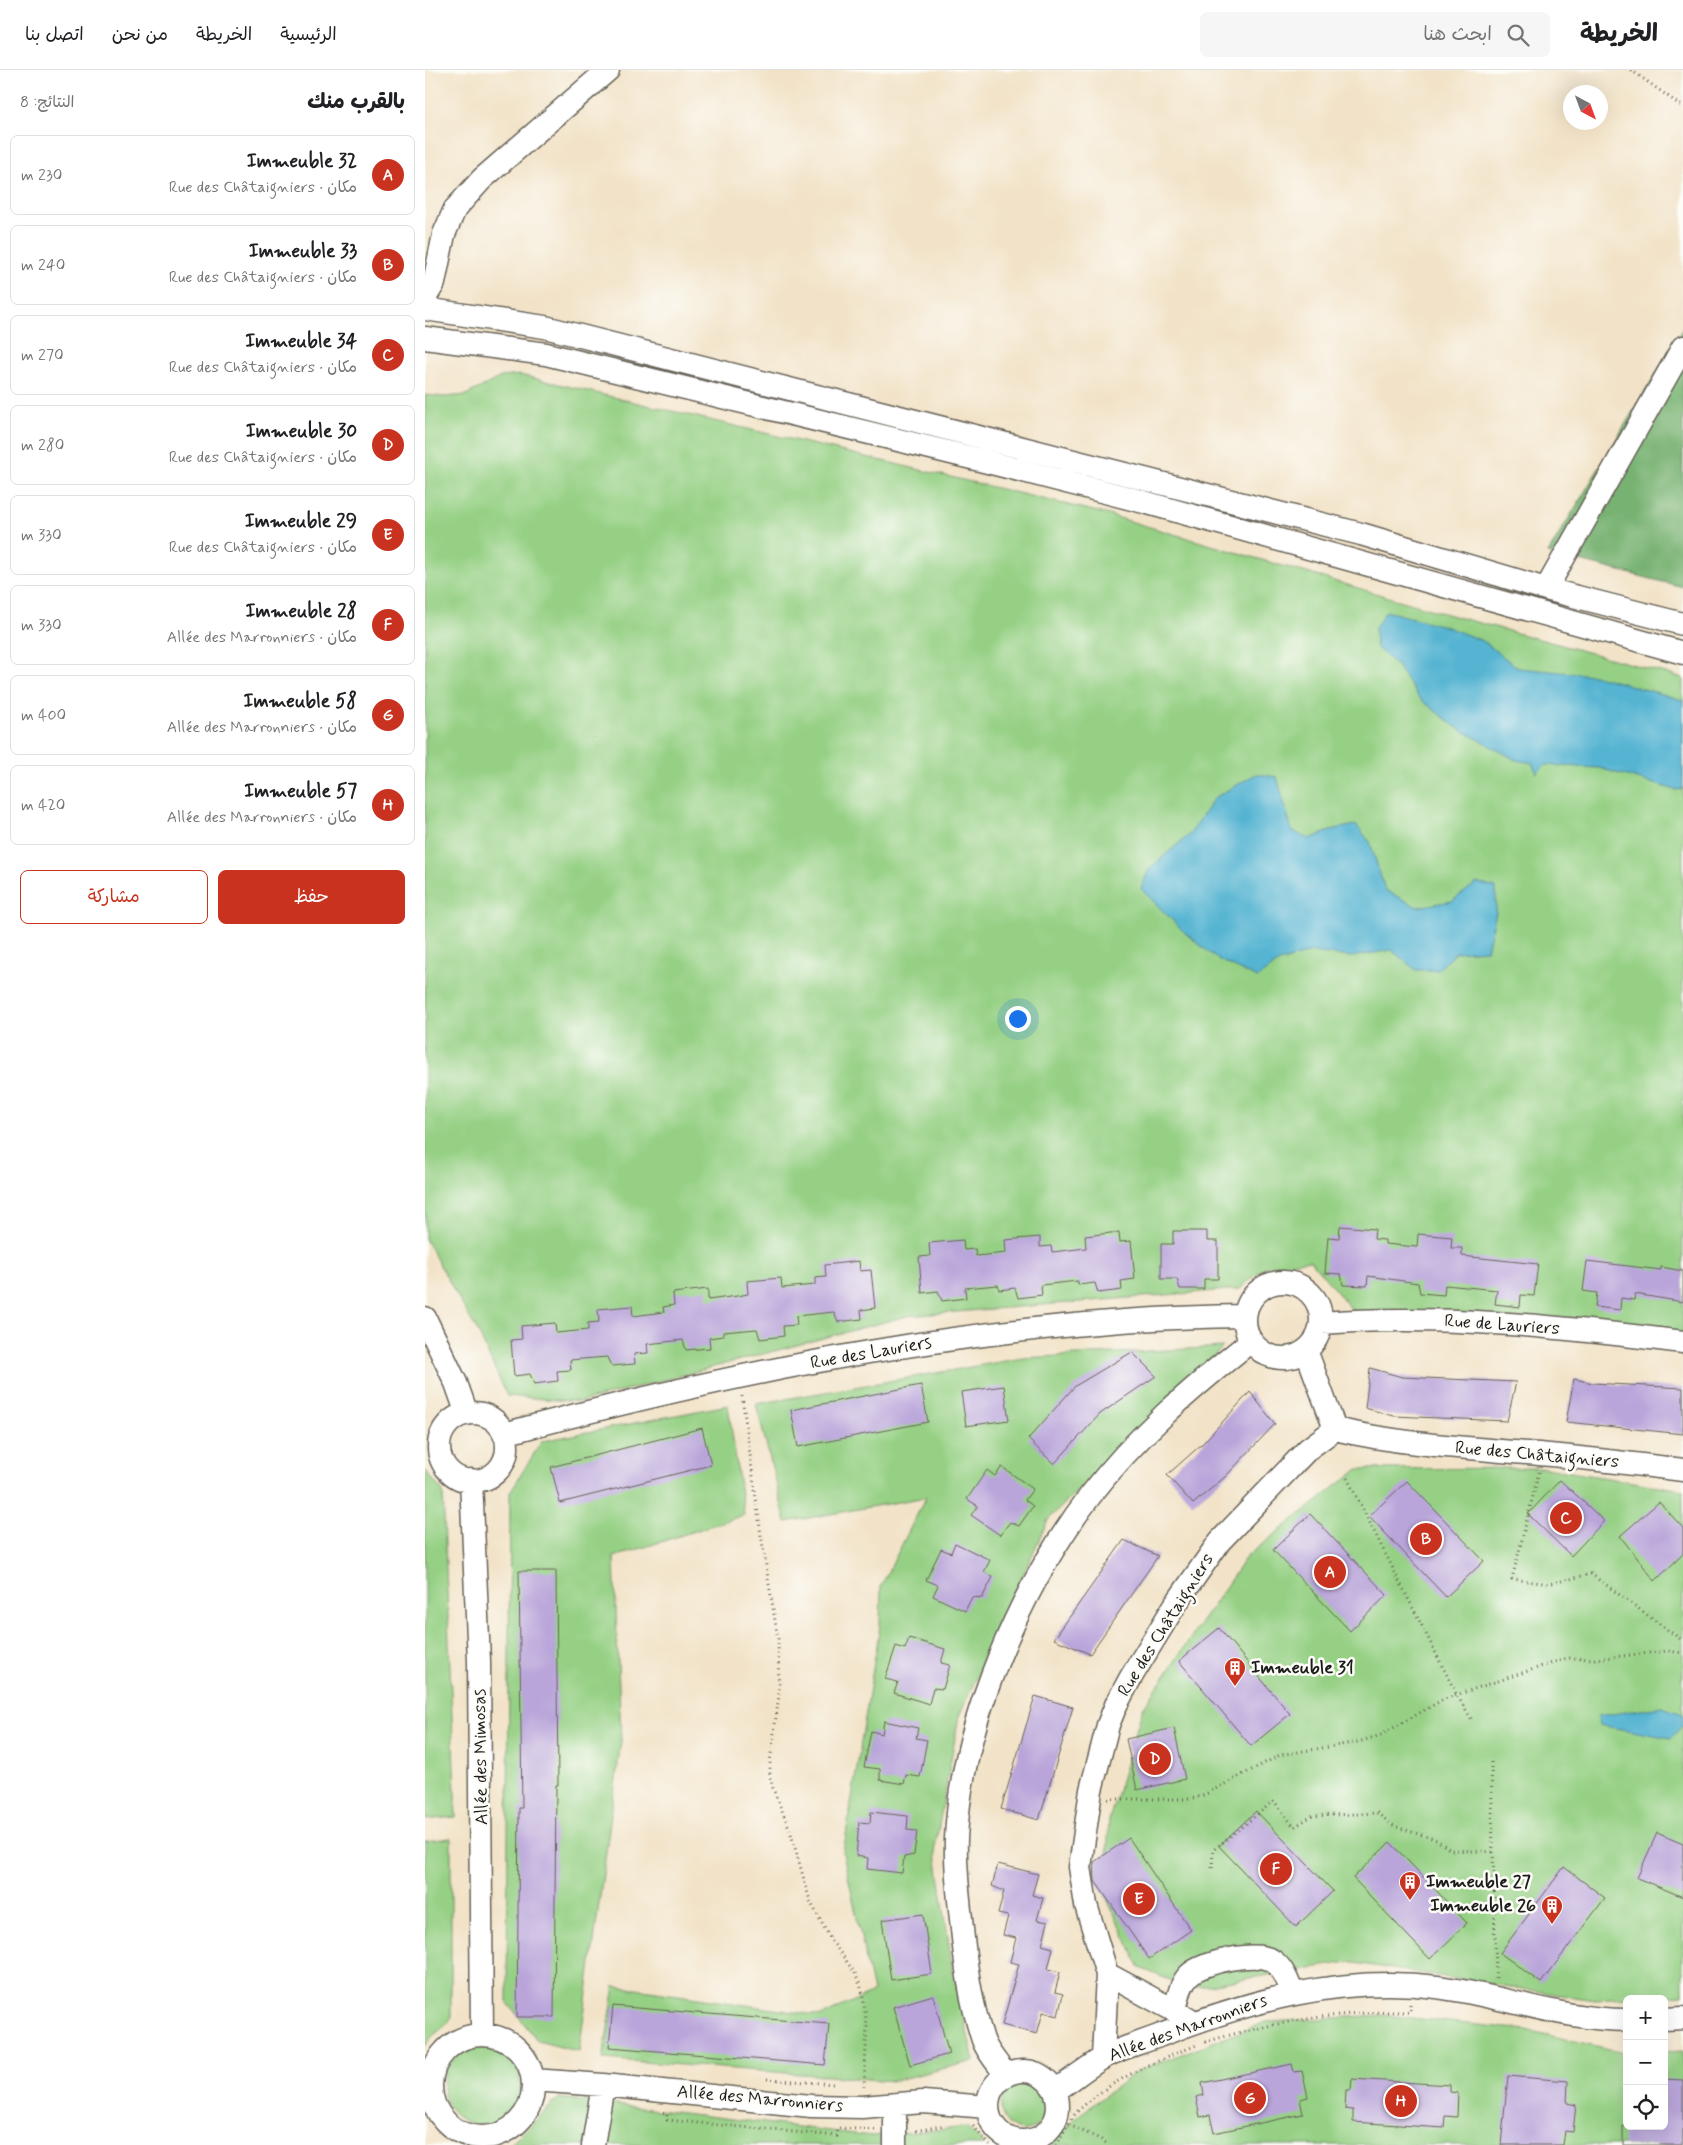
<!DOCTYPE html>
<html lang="ar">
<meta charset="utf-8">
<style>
:root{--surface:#fff;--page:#f6f6f6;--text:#202124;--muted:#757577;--line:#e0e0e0;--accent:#c8321e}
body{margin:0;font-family:Mynerve,"Playpen Sans Arabic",sans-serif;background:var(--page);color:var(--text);direction:rtl}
.controls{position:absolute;right:15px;bottom:15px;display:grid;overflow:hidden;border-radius:8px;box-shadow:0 5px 20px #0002}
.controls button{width:45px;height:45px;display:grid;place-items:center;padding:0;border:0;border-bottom:1px solid var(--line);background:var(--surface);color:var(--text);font:25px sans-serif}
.compass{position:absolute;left:1138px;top:15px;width:45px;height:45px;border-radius:50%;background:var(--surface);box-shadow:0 5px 20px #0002;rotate:139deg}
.you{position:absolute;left:592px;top:948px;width:18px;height:18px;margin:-12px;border:4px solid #fff;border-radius:50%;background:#1a73e8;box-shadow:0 0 0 8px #1a73e833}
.badge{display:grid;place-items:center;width:32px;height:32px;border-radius:50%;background:var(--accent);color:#fff;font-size:16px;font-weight:700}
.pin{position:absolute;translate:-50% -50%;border:2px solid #fff;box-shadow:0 1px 5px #0006}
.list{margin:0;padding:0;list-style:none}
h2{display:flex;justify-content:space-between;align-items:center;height:65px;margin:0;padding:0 20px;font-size:21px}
h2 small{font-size:16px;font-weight:400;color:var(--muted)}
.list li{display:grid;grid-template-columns:32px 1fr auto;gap:15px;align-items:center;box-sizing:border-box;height:80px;margin:0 10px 10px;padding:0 10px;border:1px solid var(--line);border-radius:8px}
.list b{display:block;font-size:19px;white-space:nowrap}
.list p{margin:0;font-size:16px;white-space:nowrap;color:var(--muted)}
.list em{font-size:16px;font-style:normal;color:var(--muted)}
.actions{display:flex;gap:10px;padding:15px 20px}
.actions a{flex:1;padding:11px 0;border:1px solid var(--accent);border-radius:8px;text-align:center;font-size:18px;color:var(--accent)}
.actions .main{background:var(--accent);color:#fff}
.icon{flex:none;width:28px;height:28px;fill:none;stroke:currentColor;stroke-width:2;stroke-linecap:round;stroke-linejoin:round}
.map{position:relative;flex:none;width:1258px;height:2075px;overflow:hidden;direction:ltr}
header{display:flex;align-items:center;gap:30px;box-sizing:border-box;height:70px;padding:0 25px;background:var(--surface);border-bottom:1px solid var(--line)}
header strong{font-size:24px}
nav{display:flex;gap:28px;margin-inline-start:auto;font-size:18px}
.search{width:350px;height:45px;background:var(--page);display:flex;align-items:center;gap:12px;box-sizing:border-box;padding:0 18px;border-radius:8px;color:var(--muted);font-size:19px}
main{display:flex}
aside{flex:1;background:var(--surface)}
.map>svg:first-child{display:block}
.green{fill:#95d084;stroke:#587650}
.forest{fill:#78b272;stroke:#4a6747}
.water{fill:#54b4d2;stroke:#386877}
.building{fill:#b9a5da}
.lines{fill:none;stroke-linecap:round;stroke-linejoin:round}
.minor-casing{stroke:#676258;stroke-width:25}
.path{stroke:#676258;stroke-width:3;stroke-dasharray:1 4;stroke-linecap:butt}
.minor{stroke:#fff;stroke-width:22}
.labels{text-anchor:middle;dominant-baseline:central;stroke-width:5;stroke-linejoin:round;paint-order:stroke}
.street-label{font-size:18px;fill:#1c1c1c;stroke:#fdfcf7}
.poi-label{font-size:18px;font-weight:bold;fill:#1c1c1c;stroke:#fdfcf7;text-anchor:start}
</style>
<header>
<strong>الخريطة</strong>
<div class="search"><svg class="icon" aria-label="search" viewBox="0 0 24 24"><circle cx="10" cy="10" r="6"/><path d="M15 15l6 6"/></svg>ابحث هنا</div>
<nav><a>الرئيسية</a><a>الخريطة</a><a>من نحن</a><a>اتصل بنا</a></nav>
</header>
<main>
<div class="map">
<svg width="1258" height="2075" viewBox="0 0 1258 2075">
<rect width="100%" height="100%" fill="#fdfcf7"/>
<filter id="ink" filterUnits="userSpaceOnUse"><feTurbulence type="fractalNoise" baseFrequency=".02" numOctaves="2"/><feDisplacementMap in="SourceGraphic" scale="10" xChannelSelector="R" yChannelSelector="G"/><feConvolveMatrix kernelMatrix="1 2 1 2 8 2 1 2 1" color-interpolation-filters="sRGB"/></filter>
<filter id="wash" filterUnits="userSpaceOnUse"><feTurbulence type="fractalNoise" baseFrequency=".0096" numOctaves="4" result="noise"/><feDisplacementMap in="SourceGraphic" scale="20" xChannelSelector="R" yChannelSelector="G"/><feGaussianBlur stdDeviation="1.12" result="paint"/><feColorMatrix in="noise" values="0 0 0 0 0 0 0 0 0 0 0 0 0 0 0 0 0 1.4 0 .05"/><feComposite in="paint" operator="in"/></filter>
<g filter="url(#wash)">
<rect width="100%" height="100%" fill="#f2e3c8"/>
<path class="green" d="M95 305 677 443 1025 545 1258 608V1268L928 1241 885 1190 840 1197 815 1219 482 1246 156 1332 82 1326 54 1264 0 1169V325L20 327 41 325 76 307Z
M798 1277 623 1450 534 1646 510 1777 528 1902 549 1991 468 2011 178 1989 190 1916 397 1946 448 1922 418 1783 455 1556 456 1516 501 1427 361 1452 331 1334 598 1288Z
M303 1335 319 1445 189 1487 196 1671 154 1982 113 1971 82 1932 85 1422 117 1371Z
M1120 1398 1258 1420V1925L1169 1930 923 1892 765 1918 715 1898 680 1825 684 1750 718 1638 821 1487 933 1399Z
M0 1400 18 1422 31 1747 0 1750Z
M26 1768V1948L0 1975V1771Z
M958 1945 1101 1960 1202 1983V2056H1239V1982L1258 1981V2075H627L649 2049 712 2001 841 1952Z
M18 2016a39 39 0 1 1 78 0a39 39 0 1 1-78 0Z
M576 2037a23 23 0 1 1 46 0a23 23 0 1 1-46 0Z
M134 2028 447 2066 542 2057 560 2075H85Z"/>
<path class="forest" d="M1258 258V517L1123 483Z"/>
<path class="water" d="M961 541 1019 556 1058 571 1093 598 1168 605 1258 630V719L1251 720 1174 698 1120 695 1112 703 1107 693 1091 690 1031 657 995 629 972 596 951 577 950 558Z
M831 704 852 707 867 761 884 769 910 759 931 755 945 772 960 820 992 837 1027 831 1052 813 1071 818V843L1062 880 1031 882 1012 900H991L966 880 926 887 887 882 854 892 832 908 792 889 759 862 716 819 724 799 766 763 789 728Z
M1237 1637 1258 1644V1655L1246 1668 1174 1655 1173 1646Z"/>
<g id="blocks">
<path class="building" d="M915 1156 950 1159 949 1169 960 1170V1174L992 1177 993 1164 1027 1167 1026 1178H1037V1186L1113 1194 1109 1226 1096 1225 1095 1237 1070 1234 1072 1220 1020 1215 1019 1225 995 1223 993 1213 943 1206 942 1216 918 1215 916 1204 900 1203 903 1167 914 1168Z
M748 1161H782V1171H793V1209H779V1219H755L752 1209H736V1174H748Z
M694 1162 695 1172 706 1171 710 1209 696 1211 697 1220 673 1223 670 1213 653 1215V1211L616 1215 617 1225 593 1228 590 1218 574 1220 573 1215 540 1218 541 1228 517 1231 513 1221 497 1223 494 1187 505 1186 504 1173 538 1170 539 1180 550 1179 551 1186 581 1183 580 1170 615 1167V1177L626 1176 627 1182 661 1178 660 1166Z
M434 1191 435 1201 446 1200 450 1238 436 1240 437 1249 413 1252 409 1242 371 1246 372 1255 358 1256 359 1266 335 1269 332 1259 298 1262V1266L284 1268 285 1278 261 1280 258 1270 222 1274 223 1283 209 1284 210 1294 186 1296 182 1287 145 1290 146 1300 132 1301 133 1311 109 1314 105 1304 89 1306 86 1270 97 1269 96 1256 130 1253 131 1263 163 1260V1253L174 1252 173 1239 207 1236 208 1246 239 1242 238 1237 249 1235 248 1223 283 1219V1230L312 1226 323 1224 322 1211 356 1208 357 1218 390 1215V1208L401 1207 400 1195Z
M1162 1191 1236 1200V1197L1258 1201V1232L1210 1224 1209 1230 1196 1228 1195 1240 1170 1237 1172 1223 1158 1221Z
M707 1282 731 1306 675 1344 629 1394 603 1369 650 1316Z
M945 1298 977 1307 1091 1312 1082 1351 969 1346 940 1338Z
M1149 1309 1168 1313 1258 1318V1364L1141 1352Z
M496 1315 503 1352 373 1377 366 1340Z
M579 1316 584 1350 541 1356 536 1322Z
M825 1322 850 1354 801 1406 768 1434 742 1405 777 1374Z
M277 1358 286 1395 135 1433 126 1397Z
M577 1397 608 1419 600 1430 608 1436 594 1456 585 1452 575 1465 546 1445 553 1436 542 1429 562 1400 570 1406Z
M1135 1410 1179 1451 1146 1486 1103 1444Z
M982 1411 1059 1491 1021 1527 944 1446Z
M1234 1432 1258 1458V1484L1230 1511 1195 1466Z
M885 1444 962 1525 925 1561 848 1480Z
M699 1470 733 1486 665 1584 629 1569Z
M530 1473 565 1490 559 1502 568 1507 557 1528 547 1527 540 1541 508 1526 513 1515 501 1510 516 1479 526 1483Z
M94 1501H131L133 1715H131L129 1947H92L94 1738H97Z
M794 1558 865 1644 826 1676 754 1591Z
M484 1568 520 1579 516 1593 525 1595 518 1619 508 1618 504 1634 469 1623 473 1612 460 1609 471 1576 480 1579Z
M610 1626 648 1637 614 1750 576 1739Z
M459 1651 493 1658 491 1668 502 1670 495 1707 481 1705 479 1714 455 1710V1699L439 1697 446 1661 457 1664Z
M749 1658 760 1709 712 1720 701 1669Z
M831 1741 908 1821 871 1857 794 1776Z
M446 1742 483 1746 482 1760 492 1761 489 1785 479 1787 477 1803 442 1799 443 1788 431 1786 434 1752 445 1753Z
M1232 1763 1258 1774V1827L1212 1808Z
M704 1768 766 1860 724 1889 670 1811 669 1792Z
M965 1772 1042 1853 1005 1889 928 1808Z
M573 1794 613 1804 607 1825 618 1828 612 1850 623 1852 617 1875 628 1878 623 1899 635 1902 630 1922 638 1924 633 1946 618 1942 612 1964 577 1955 594 1894 585 1892 591 1868 578 1865 583 1846 573 1844 579 1821 567 1816Z
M1139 1797 1180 1828 1116 1913 1075 1883Z
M498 1844 507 1904 466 1910 457 1850Z
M508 1925 524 1984 485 1995 468 1937Z
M188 1936 404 1954 400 1995 184 1977Z
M867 1994 869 2002 877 2001 883 2027 875 2029 878 2044 789 2063 785 2045 775 2047 771 2027 779 2025 777 2013Z
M1083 2006 1143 2011 1142 2033 1151 2035 1148 2062 1140 2061 1138 2075H1076Z
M927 2009 1025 2015V2022L1033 2023 1032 2047 1020 2046 1019 2058 928 2052V2040L920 2039 921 2020H926Z
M1239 2009 1258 2010V2075H1198V2056H1239Z"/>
</g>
</g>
<g filter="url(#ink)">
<use href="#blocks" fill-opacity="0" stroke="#676258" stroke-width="1"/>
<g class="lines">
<g class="minor-casing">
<path id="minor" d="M0 228 9 213 19 164 30 139 57 109 183 0
M0 239 120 257 936 464 1121 519 1258 554
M0 268 121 284 555 390 719 432 1258 583
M1121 519 1258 277
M820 1250a38 38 0 1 1 76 0a38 38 0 1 1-76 0Z
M0 1248 31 1313 42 1344
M896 1253C1016 1244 1138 1257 1258 1272
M881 1280 910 1359
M14 1377a34 34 0 1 1 68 0a34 34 0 1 1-68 0Z
M79 1364C320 1299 569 1249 820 1246
M46 1410 54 1591 57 1965
M682 1904 763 1948
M750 1940C753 1928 755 1914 764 1905 777 1892 832 1880 848 1891 859 1899 863 1912 868 1924
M1239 1949 1258 1948
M6 2016a51 51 0 1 1 102 0a51 51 0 1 1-102 0Z
M678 1988 682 1904 661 1835 655 1797 666 1720 683 1655 691 1635 706 1607 750 1535 795 1471 883 1379 910 1359C977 1375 1045 1378 1114 1384 1162 1388 1210 1394 1258 1400
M563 2036a35 35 0 1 1 70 0a35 35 0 1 1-70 0Z
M581 2005C574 1995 562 1982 558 1970 545 1931 540 1890 536 1849 533 1823 530 1796 531 1769 536 1653 595 1518 665 1426 711 1366 767 1318 826 1271
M108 2010 178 2015 386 2036 437 2037 498 2032 563 2037
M630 2021C645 2011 660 1999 676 1989 694 1978 717 1973 736 1965 824 1931 916 1905 1012 1917 1076 1925 1137 1950 1202 1950
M470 2035V2075
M168 2075 178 2015"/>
</g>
<path class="path" d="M1206 0 1258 37
M317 1326 336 1465 353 1569 354 1625 345 1692V1706L348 1719 365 1760 385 1831 406 1870 430 1903 437 1920 442 1956 439 2017
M1114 1402 1087 1509 1124 1514 1166 1504 1258 1571
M922 1408 1032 1625 1048 1652
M1066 1692 1071 1909
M683 1729H764L777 1726 855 1685 933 1672 956 1665 1019 1629 1142 1588 1170 1589 1242 1581 1258 1583
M787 1798 788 1780 849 1731 869 1757 887 1746 952 1743 969 1756 1012 1770 1025 1780 1068 1782
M780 1972C848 1952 914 1941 985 1942V1934
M342 2009 408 2014
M238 2043 242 2044V2050L412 2066 413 2058 452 2060
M644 2055 675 2069 684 2075
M548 2056 565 2075
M491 2061 520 2055
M631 2075C639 2064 644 2049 654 2040 686 2009 732 1991 772 1975"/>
<use href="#minor" class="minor"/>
</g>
</g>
<defs>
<g id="building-pin" transform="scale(1.125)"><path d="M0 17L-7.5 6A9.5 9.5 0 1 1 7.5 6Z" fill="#c8321e" stroke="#fdfcf7"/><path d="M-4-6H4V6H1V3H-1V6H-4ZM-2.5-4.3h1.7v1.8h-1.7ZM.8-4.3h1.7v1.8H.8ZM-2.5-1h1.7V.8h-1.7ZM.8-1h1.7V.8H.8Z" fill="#fff"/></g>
</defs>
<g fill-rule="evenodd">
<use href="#building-pin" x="810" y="1598"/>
<use href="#building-pin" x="985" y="1812"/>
<use href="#building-pin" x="1127" y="1836"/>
</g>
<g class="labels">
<g class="street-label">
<text transform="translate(1077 1255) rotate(4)">Rue de Lauriers</text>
<text transform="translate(446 1283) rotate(-10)">Rue des Lauriers</text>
<text transform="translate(1112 1385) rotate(5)">Rue des Châtaigniers</text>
<text transform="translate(741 1555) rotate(-58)">Rue des Châtaigniers</text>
<text transform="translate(56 1687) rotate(-91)">Allée des Mimosas</text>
<text transform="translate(763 1958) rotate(-20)">Allée des Marronniers</text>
<text transform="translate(335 2029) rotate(5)">Allée des Marronniers</text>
</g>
<g class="poi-label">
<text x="826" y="1598">Immeuble 31</text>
<text x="1001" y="1812">Immeuble 27</text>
<text x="1111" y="1836" text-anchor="end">Immeuble 26</text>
</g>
</g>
</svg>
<div class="controls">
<button>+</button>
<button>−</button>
<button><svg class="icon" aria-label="locate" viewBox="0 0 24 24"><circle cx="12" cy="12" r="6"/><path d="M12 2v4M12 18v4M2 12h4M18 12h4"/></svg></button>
</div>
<svg class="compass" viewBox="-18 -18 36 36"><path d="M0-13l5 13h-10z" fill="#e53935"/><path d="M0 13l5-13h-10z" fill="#757577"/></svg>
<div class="you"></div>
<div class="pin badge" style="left:905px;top:1502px">A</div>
<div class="pin badge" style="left:1001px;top:1469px">B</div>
<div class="pin badge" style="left:1141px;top:1448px">C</div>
<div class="pin badge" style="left:730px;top:1689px">D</div>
<div class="pin badge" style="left:714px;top:1829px">E</div>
<div class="pin badge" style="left:851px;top:1799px">F</div>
<div class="pin badge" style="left:825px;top:2028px">G</div>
<div class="pin badge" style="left:976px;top:2031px">H</div>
</div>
<aside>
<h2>بالقرب منك<small>النتائج: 8</small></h2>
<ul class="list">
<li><span class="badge">A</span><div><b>Immeuble 32</b><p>مكان · Rue des Châtaigniers</p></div><em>230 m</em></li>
<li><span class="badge">B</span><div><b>Immeuble 33</b><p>مكان · Rue des Châtaigniers</p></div><em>240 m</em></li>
<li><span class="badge">C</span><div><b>Immeuble 34</b><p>مكان · Rue des Châtaigniers</p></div><em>270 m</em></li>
<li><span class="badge">D</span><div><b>Immeuble 30</b><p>مكان · Rue des Châtaigniers</p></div><em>280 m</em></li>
<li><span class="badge">E</span><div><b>Immeuble 29</b><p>مكان · Rue des Châtaigniers</p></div><em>330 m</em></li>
<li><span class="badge">F</span><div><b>Immeuble 28</b><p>مكان · Allée des Marronniers</p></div><em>330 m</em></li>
<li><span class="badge">G</span><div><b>Immeuble 58</b><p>مكان · Allée des Marronniers</p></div><em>400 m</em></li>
<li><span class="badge">H</span><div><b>Immeuble 57</b><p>مكان · Allée des Marronniers</p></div><em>420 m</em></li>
</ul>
<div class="actions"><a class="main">حفظ</a><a>مشاركة</a></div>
</aside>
</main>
